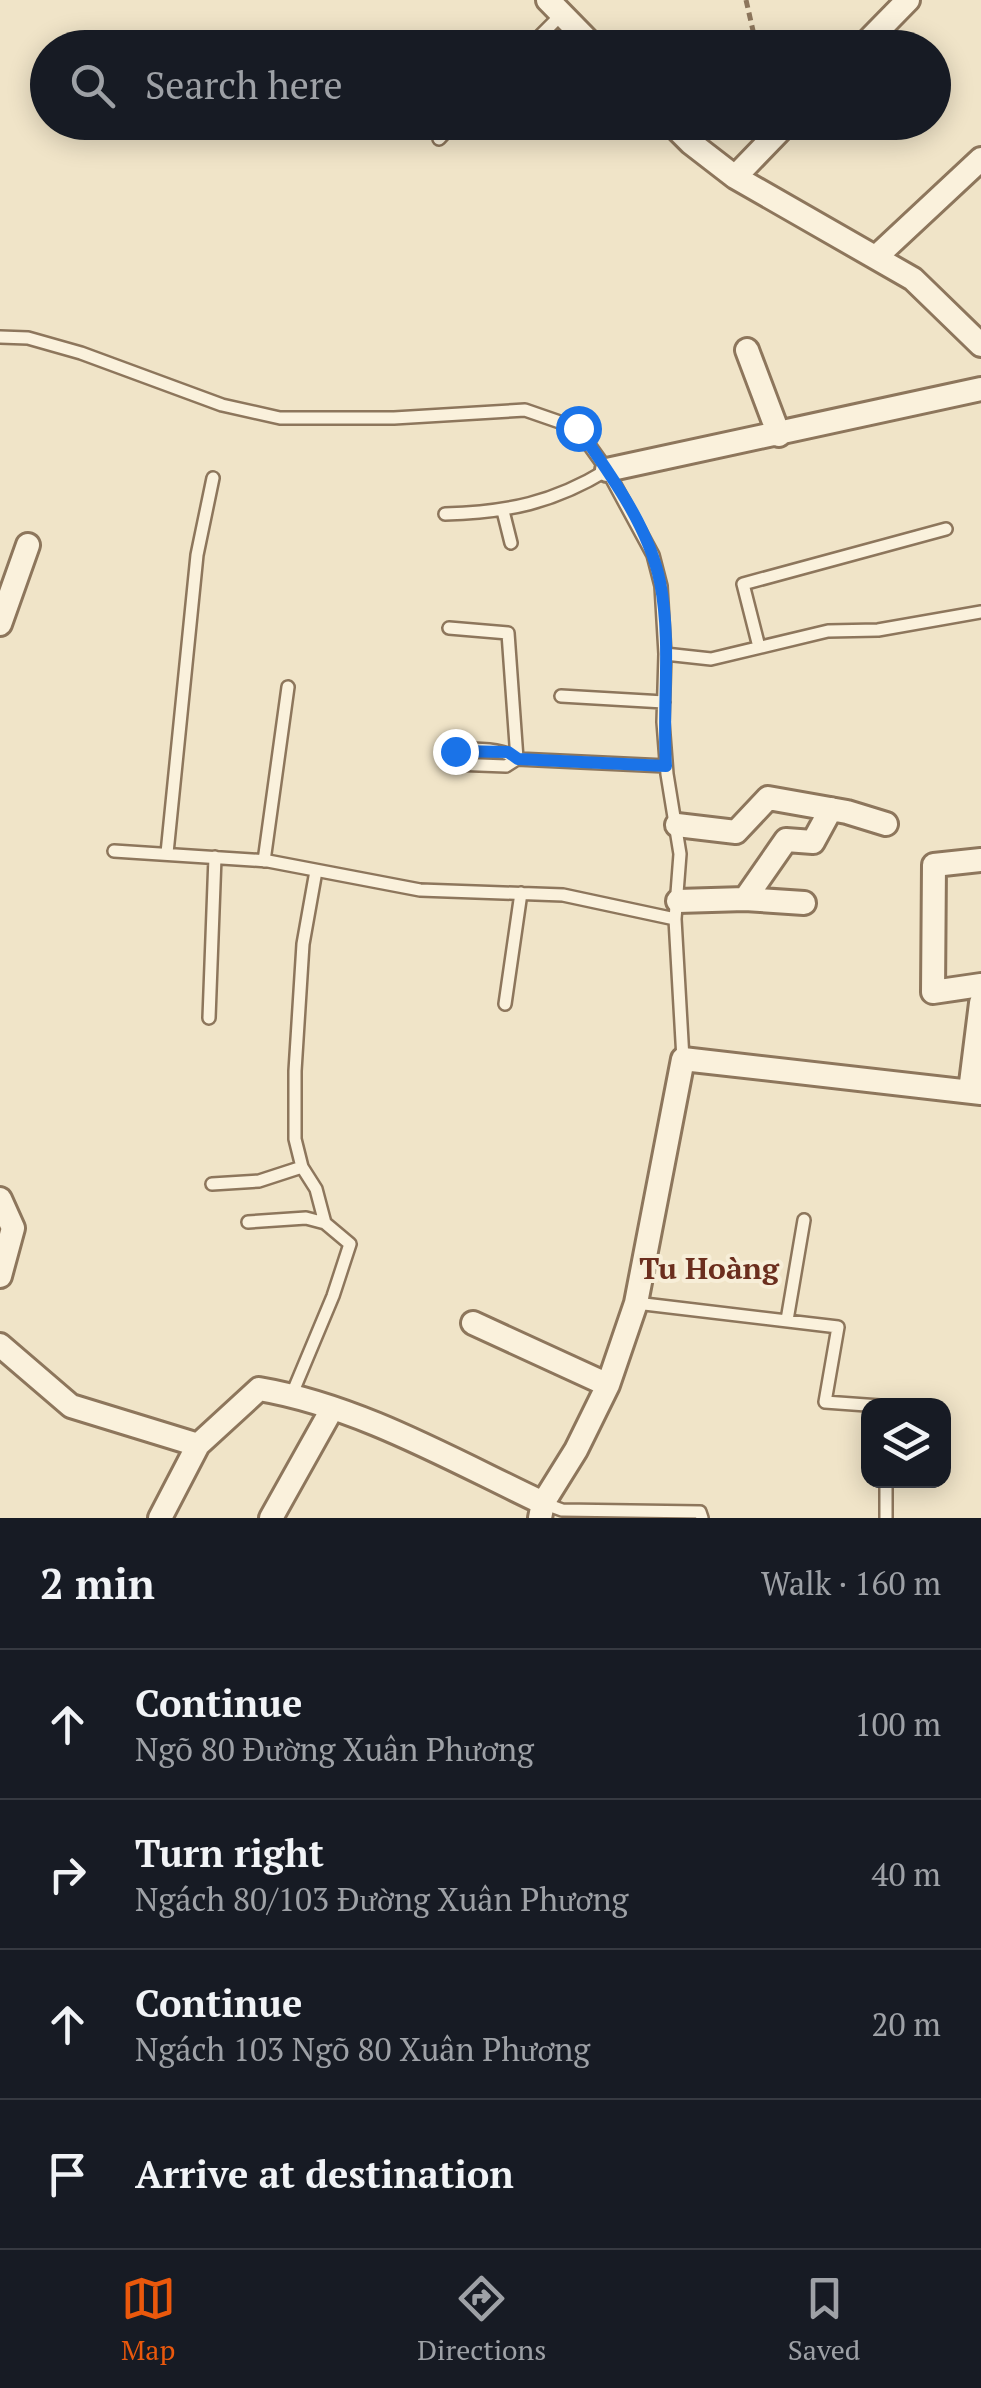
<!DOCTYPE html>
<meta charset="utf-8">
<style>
:root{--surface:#171b24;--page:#242831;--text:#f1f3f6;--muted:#9ea1a6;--line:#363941;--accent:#ea580c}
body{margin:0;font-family:"PT Serif",serif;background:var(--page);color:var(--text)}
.controls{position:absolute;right:30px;bottom:30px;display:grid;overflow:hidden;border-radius:20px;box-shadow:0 5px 25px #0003}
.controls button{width:90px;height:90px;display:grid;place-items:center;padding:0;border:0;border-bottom:2px solid var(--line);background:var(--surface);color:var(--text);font:50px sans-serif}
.stop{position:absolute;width:30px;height:30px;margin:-22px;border:8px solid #1a73e8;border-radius:50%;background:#fff}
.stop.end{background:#1a73e8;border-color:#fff;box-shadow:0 2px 10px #0008}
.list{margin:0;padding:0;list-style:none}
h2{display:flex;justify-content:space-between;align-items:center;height:130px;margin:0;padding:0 40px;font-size:42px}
h2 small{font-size:32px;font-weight:400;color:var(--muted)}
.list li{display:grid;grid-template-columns:65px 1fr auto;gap:30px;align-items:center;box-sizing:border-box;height:150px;padding:0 40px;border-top:2px solid var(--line)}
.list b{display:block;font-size:38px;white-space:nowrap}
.list p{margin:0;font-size:32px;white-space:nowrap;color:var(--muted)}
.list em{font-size:32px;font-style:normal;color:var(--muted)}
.icon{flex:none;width:55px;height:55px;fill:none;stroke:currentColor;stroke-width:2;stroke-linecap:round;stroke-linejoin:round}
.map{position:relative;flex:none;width:981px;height:1518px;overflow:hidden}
.search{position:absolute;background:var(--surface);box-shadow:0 5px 25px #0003;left:30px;right:30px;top:30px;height:110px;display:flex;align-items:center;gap:25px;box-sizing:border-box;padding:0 35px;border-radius:55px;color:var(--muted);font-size:38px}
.sheet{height:730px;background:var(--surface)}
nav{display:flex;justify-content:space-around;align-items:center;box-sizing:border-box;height:140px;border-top:2px solid var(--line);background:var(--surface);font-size:28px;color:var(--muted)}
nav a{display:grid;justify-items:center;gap:5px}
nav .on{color:var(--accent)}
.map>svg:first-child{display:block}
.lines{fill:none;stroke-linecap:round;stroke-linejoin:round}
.lane-casing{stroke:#8d765c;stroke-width:16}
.street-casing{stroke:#8d765c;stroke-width:28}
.path{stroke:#8d765c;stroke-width:5;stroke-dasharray:8 5;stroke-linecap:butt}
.lane{stroke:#faf1dc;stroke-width:11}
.street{stroke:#faf1dc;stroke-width:22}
.route{stroke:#1a73e8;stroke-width:12}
.labels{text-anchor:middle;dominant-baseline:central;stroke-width:8;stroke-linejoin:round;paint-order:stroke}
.neighbourhood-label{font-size:30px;font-weight:bold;fill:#6b2e1e;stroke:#f7eed8}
</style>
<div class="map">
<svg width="981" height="1518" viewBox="0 0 981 1518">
<rect width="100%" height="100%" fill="#f0e4c8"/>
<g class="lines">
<g class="lane-casing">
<path id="lane" d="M528 48 562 14
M439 139 455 122
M0 337 28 338 81 353 222 405 280 418H394L525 410 577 428 607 470 653 555 661 586 665 654 663 722 667 774 680 854 675 919 683 1059
M503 511 511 543
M445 514C508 512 553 503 607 470
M449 628 508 633 517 759
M759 647 743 584 946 529
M665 654 711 659 828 631 878 630 981 612
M561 696 664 702
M517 759C502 748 462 745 447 757L453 764 506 766 517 759 666 766
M114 851 268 861 420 890 563 895 675 919
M167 853 197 555 213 478
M264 861 288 687
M505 1004 521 893
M209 1018 215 857
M212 1184 259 1181 302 1167
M248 1222 306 1218 325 1223
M636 1303 838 1327 825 1402 880 1406
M787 1320 804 1220
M292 1394 333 1296 350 1244 325 1223 316 1189 302 1167 295 1139V1071L303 944 316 871
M886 1480V1518
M543 1503 562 1510 700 1512 702 1518"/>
</g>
<g class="street-casing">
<path id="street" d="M548 0 595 48
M861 48 908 0
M670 122 691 143 735 177 913 279 981 345
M735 177 788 122
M876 257 981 159
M747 350 779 435
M607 470 981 389
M0 624 28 545
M677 825 736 832 768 798 847 812 886 824
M981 860 934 865 933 992 981 985
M745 899 786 840 813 842 831 809
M678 901 745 899 804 903
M970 1091 981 1003
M0 1199 13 1228 0 1276
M473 1323 608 1385
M0 1345 71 1406 198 1445 259 1389C359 1406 452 1460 543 1503
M160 1518 198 1445
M271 1518 332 1409
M540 1518 543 1503 576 1450 608 1385 636 1303 683 1059 981 1093"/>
</g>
<path class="path" d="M746 0 757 48"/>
<use href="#lane" class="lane"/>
<use href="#street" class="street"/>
</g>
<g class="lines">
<path class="route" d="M455 751 508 752 518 759 666 766C662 706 672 642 660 582 649 527 610 474 578 428"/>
</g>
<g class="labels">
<g class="neighbourhood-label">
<text x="709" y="1268">Tu Hoàng</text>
</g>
</g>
</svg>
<div class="controls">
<button><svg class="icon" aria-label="layers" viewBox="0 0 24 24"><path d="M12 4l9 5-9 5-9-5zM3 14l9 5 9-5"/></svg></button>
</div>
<div class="stop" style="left:578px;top:428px"></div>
<div class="stop end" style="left:455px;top:751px"></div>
<div class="search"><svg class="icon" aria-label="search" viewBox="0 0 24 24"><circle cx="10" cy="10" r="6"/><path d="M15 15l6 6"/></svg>Search here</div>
</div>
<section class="sheet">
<h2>2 min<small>Walk · 160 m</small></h2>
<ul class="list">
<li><svg class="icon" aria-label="ahead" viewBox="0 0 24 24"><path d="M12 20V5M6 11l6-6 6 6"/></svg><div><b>Continue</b><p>Ngõ 80 Đường Xuân Phương</p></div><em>100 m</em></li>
<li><svg class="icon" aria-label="right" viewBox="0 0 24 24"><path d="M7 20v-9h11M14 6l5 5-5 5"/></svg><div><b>Turn right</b><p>Ngách 80/103 Đường Xuân Phương</p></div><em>40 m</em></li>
<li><svg class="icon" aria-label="ahead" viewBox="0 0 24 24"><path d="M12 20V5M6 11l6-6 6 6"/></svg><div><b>Continue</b><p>Ngách 103 Ngõ 80 Xuân Phương</p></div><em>20 m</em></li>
<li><svg class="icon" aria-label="arrive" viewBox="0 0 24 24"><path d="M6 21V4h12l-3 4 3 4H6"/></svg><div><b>Arrive at destination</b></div></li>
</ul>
</section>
<nav>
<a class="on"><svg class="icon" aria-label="map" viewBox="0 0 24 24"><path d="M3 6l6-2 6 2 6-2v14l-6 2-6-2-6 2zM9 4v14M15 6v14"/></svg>Map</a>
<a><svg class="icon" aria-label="directions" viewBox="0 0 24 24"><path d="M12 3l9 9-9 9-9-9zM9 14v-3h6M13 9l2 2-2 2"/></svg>Directions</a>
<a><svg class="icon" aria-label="saved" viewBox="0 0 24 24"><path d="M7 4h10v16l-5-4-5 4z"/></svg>Saved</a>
</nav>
